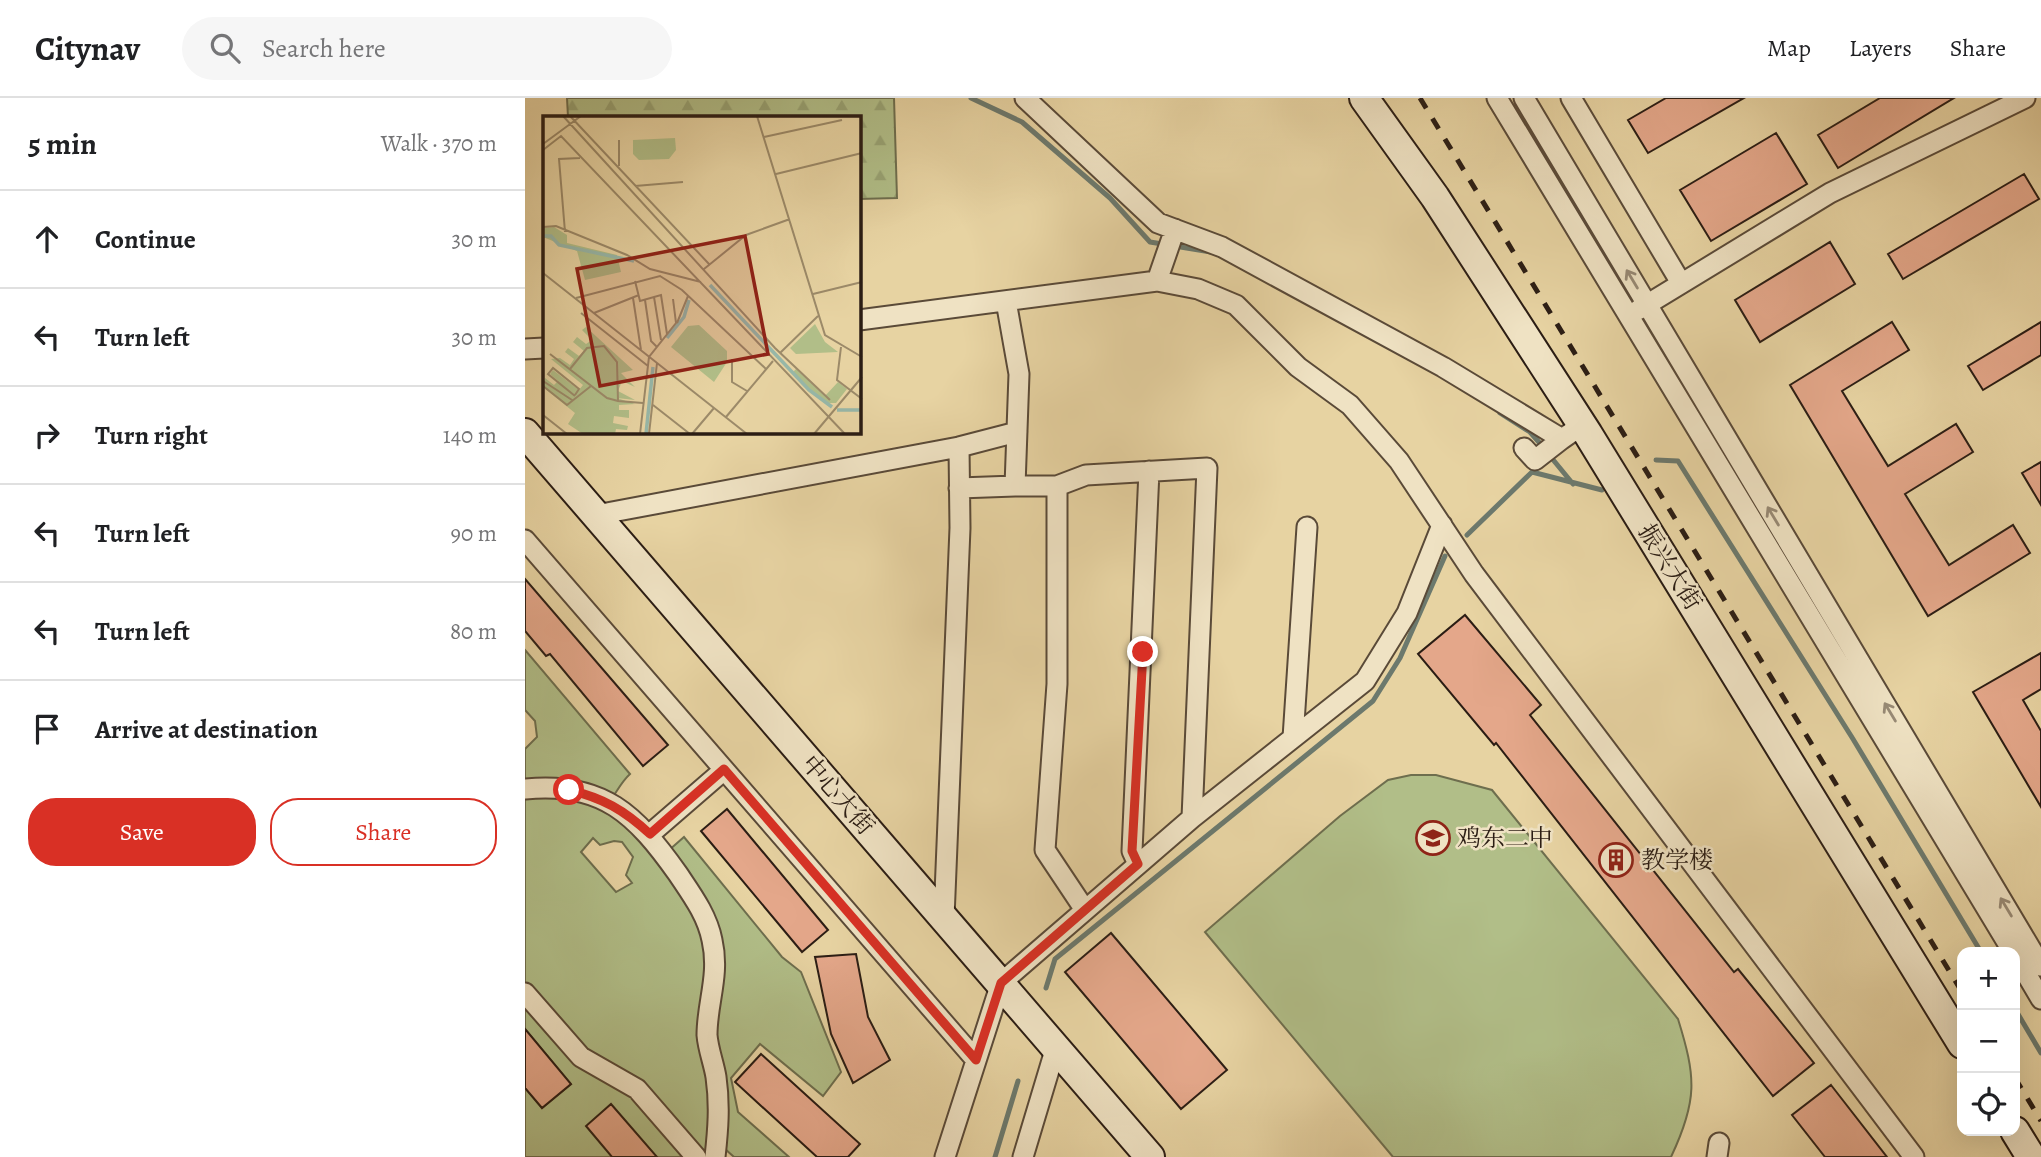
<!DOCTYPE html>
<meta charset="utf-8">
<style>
:root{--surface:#fff;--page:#f6f6f6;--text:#202124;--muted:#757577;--line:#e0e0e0;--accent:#d93025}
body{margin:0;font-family:Alegreya,"Noto Serif SC",serif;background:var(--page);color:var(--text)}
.controls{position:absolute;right:21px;bottom:21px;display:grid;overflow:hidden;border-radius:14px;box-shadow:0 7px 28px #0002}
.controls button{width:63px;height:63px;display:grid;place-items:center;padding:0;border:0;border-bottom:2px solid var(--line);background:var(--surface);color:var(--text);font:35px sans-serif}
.stop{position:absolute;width:21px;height:21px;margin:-16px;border:5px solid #d93025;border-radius:50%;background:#fff}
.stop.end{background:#d93025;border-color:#fff;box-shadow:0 2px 7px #0008}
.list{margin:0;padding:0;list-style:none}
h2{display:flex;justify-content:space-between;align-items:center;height:91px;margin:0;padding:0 28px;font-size:30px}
h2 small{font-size:23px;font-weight:400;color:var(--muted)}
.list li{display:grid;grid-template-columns:46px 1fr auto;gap:21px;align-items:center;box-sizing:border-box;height:98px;padding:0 28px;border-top:2px solid var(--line)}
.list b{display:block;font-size:26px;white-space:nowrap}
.list em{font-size:23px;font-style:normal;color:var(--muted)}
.actions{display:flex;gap:14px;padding:21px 28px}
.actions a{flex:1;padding:16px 0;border:2px solid var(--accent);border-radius:28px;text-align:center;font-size:24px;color:var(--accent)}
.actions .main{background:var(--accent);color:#fff}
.icon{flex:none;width:38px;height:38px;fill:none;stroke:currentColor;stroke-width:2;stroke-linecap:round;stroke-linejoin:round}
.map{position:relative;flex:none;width:1516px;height:1059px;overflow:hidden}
header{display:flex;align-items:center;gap:42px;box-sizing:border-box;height:98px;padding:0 35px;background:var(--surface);border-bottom:2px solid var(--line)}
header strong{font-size:33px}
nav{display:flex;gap:38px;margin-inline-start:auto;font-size:24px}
.search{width:490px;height:63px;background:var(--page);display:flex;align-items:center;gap:18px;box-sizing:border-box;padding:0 24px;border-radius:38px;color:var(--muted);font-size:26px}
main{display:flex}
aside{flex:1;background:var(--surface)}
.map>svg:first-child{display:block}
.forest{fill:url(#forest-firs);stroke:#6e6e4e;stroke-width:2}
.park{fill:#b1be88;stroke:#6e6e4e;stroke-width:2;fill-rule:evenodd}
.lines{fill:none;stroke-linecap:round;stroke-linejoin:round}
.stream{stroke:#6c796d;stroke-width:5}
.building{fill:#e4a78a;stroke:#2b1d14;stroke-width:2}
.street-casing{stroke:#5a4a38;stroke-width:23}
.secondary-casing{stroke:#2b1d14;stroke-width:32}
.street{stroke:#efe2c3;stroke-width:19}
.secondary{stroke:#efe2c3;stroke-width:28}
.rail{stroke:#2b1d14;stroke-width:5;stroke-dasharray:12 12;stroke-linecap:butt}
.oneway{stroke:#978974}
.route{stroke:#d93025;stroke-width:9}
.labels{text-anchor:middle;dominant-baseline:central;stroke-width:5;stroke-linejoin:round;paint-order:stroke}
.street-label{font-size:24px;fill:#2b1d14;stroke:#efe2c3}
.poi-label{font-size:24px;fill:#2b1d14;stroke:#efe2c3;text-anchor:start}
.inset-river{fill:none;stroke:#97b7a8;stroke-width:3.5}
.inset-road{fill:none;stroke:#9c8a69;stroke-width:2}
.view{fill:#8f2418;fill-opacity:0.15;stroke:#8f2418;stroke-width:3.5}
.inset-edge{fill:none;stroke:#2b1d14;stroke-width:3.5}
</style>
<header>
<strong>Citynav</strong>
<div class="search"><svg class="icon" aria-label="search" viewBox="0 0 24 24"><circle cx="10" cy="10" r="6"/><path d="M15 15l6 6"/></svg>Search here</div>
<nav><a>Map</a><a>Layers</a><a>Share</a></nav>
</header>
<main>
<aside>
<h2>5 min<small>Walk · 370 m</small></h2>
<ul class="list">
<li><svg class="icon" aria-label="ahead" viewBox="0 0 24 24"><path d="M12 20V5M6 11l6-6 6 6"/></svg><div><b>Continue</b></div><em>30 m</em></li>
<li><svg class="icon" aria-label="left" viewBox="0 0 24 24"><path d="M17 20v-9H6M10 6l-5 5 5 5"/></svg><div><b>Turn left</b></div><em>30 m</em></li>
<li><svg class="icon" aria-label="right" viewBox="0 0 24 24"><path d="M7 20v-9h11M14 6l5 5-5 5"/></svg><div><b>Turn right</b></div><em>140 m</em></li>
<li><svg class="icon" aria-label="left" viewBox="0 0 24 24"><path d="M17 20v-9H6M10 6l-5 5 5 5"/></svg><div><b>Turn left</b></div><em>90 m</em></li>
<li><svg class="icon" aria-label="left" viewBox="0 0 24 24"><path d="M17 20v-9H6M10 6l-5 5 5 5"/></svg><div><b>Turn left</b></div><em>80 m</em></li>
<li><svg class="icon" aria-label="arrive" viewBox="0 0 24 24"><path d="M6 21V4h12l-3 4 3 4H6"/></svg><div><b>Arrive at destination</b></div></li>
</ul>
<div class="actions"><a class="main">Save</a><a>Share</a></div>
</aside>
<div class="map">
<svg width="1516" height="1059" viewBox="0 0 1516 1059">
<defs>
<pattern id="forest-firs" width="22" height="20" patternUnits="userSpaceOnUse" patternTransform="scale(1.75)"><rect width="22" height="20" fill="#b1be88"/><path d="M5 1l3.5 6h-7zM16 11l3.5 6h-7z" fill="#98a374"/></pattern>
</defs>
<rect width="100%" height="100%" fill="#e7d3a2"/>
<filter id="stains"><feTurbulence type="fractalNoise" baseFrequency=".00286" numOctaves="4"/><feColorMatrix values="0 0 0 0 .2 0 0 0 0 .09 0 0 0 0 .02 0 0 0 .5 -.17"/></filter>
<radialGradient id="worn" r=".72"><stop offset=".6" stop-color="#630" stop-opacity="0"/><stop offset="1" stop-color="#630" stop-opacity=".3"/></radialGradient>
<path class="forest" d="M42 0H369L372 100 334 101V19H43Z"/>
<path class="park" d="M0 552 105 676C94 686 91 697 81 708L134 761 159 739 257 859 276 874 316 974 298 998 235 946 206 980 213 1014 264 1059H209L200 1051 175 1059H0V990L17 1010 46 986 0 931V651L12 639 10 623 0 612ZM68 740 75 747 89 743 97 744 108 759 101 777 107 785 91 794 56 754Z
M886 677H911L967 692 1153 921C1171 979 1173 1002 1146 1059H868L680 834 815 718 863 682Z"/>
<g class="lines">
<path class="stream" d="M446 0 497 24 585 100 625 144 686 154
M975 315 1005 334 1019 350
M1025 358 1048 386
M1131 362 1153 363 1328 641 1456 854
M942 437 1007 374 1077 392
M521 890 530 861 848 603 875 560 920 458
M1490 911 1516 955
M470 1059 493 983"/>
</g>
<path class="building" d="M1141 0H1219L1123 55 1103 22Z
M1355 0H1429L1313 70 1293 37Z
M1251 35 1282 86 1186 143 1155 92Z
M1499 76 1514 101 1378 181 1363 156Z
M1305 144 1330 186 1235 244 1210 202Z
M1367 224 1384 252 1317 293 1363 368 1431 326 1448 354 1380 396 1424 467 1488 427 1505 455 1403 518 1265 287Z
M1516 224V257L1458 292 1443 268Z
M1516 364V407L1497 375Z
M0 481 143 647 118 668 25 556 21 558 0 533Z
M940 517 1016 607 1005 617 1209 874 1213 871 1289 965 1248 998 971 645 969 647 893 556Z
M1516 555V591L1498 602 1516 633V709L1448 594Z
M202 711 303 832 277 854 176 733Z
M586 835 702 972 656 1011 540 874Z
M331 856 343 919 365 962 328 985 306 936 290 859Z
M0 931 46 986 17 1010 0 990Z
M236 956 335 1046 323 1059H292L210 984Z
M1306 987 1362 1059H1300L1267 1017Z
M86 1006 132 1059H87L61 1028Z"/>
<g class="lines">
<g class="street-casing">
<path id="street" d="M500 0 633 125 697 149 918 269 1037 341 1057 327
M972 0 1488 854
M999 0 1516 868
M1046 0 1156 185
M632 183 650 131
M481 203 494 276 490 388H532L561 377 682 370 667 720
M1113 212 1305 95 1500 0
M334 222 632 183 673 191 711 207 773 269 825 307 874 363 949 476 1389 1059
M0 251 19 250
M999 350 1010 362 1037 341
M532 388V586L520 752 560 812
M434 390 490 388
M71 417 434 349 492 334
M0 442 451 962
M768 640 840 583 882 515 917 427
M0 691C78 683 111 717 153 776 167 797 182 817 187 842 195 877 182 904 182 937 183 951 189 966 191 979 195 1007 193 1032 190 1059
M125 736 199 672
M613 766 607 753 624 373
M419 820 435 430 434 349
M1490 857 1516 901
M0 895 56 959 112 991 171 1059
M420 1059 476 885 667 720 768 640 782 429
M498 1059 531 949
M1192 1059 1194 1045"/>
</g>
<g class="secondary-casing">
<path id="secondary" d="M839 0 910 99 1063 336 1437 946
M0 335 625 1059
M1490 1033 1506 1059"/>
</g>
<use href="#street" class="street"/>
<use href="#secondary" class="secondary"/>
<path class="rail" d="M895 0 1437 894
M1490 980 1516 1023"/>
</g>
<defs><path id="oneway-shaft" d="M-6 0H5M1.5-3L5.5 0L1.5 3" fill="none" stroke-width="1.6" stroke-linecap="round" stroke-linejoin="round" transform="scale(1.75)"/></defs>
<g class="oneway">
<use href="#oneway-shaft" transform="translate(1107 181) rotate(-121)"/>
<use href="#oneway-shaft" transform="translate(1248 418) rotate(-121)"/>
<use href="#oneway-shaft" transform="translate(1365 614) rotate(-121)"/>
<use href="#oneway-shaft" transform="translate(1481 809) rotate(-121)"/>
</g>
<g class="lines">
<path class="route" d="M44 692C78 700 99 712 125 736L199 671 451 962 476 885 613 766 607 753 618 554"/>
</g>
<defs>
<g id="school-ring" transform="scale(1.75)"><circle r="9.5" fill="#efe2c3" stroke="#8f2418" stroke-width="1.5"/><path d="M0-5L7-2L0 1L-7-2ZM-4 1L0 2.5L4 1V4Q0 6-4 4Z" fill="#8f2418"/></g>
<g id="building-ring" transform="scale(1.75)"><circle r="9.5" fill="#efe2c3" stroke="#8f2418" stroke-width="1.5"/><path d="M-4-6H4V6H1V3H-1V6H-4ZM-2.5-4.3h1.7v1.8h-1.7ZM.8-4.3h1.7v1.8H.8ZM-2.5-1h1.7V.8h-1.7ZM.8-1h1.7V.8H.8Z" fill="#8f2418"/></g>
</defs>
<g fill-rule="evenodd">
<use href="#school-ring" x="908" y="740"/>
<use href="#building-ring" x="1091" y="762"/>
</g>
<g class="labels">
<g class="street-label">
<text transform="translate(1145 469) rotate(58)">振兴大街</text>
<text transform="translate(313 697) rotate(49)">中心大街</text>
</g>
<g class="poi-label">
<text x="932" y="740">鸡东二中</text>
<text x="1116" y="762">教学楼</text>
</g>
</g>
<g transform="translate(18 18)">
<rect width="318" height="318" fill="#e7d3a2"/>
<path d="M11 111 24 119V127L74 139 78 156 42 164 34 135 0 121V112ZM272 208 282 226 295 236 253 238 247 232Z" fill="#b1be88"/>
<path d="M132 22 133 34 126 43 96 44 90 38V24ZM156 209 184 235V246L171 266 128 231 145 210ZM43 211 90 254 78 257 92 271 79 265 75 275 92 284 74 282 92 288 76 289V294H86V302L71 300 70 307 85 310 84 314 73 313 72 318H40L25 308 32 297 0 271 2 262 11 269 15 265 7 258 10 254 36 274 40 269 8 243 17 242 27 249 31 243 22 236 25 232 36 240 41 235 30 226 34 221 43 228 49 224 39 214ZM253 253 282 280 295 266 304 273 293 287H285L266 273 250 256Z" fill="#b1be88"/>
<path class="inset-river" d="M0 120H8L16 129 91 145M167 169 266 274 289 291M124 222 141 201 146 184M294 294H319M103 318 110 251"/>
<path class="inset-road" d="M20 0 232 232 287 284M27 0 166 148M214 0 282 219 319 241M221 21 299 4M0 28 38 0M0 34 18 20 302 318M76 50V24M233 58 319 37M92 70 140 66M0 111 13 110 84 139 107 153 158 166M22 116 16 43 37 42M161 153 203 119 247 103M0 157 204 318M92 165 97 185 118 179 124 218M270 178 319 166M111 181 118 224M33 182 117 160 139 174 223 253M90 182 98 234M102 184 108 225 114 231M38 197 105 250M51 197 96 179M134 207 145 180M298 231 294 264 319 283M237 237 275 200M7 238 64 282 75 285M189 243V266L204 275M27 253 44 232 61 230 74 246 75 285 100 287M0 265 29 284M0 270 24 289 48 270M32 280 5 258 10 252 36 273 32 279M110 289 147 318M0 299 24 318M183 301 230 245M97 318 106 241 133 207 130 183M106 318 114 247M149 318 171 292M271 318 319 261"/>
<path class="view" d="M202 120 225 238 57 270 34 153Z"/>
<rect width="318" height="318" class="inset-edge"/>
</g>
<rect width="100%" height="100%" filter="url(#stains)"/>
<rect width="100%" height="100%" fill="url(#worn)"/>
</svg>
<div class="controls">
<button>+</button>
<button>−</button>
<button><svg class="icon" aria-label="locate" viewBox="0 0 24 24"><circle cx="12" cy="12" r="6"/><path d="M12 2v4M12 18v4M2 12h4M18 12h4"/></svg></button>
</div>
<div class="stop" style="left:44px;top:692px"></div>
<div class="stop end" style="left:618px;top:554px"></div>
</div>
</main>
